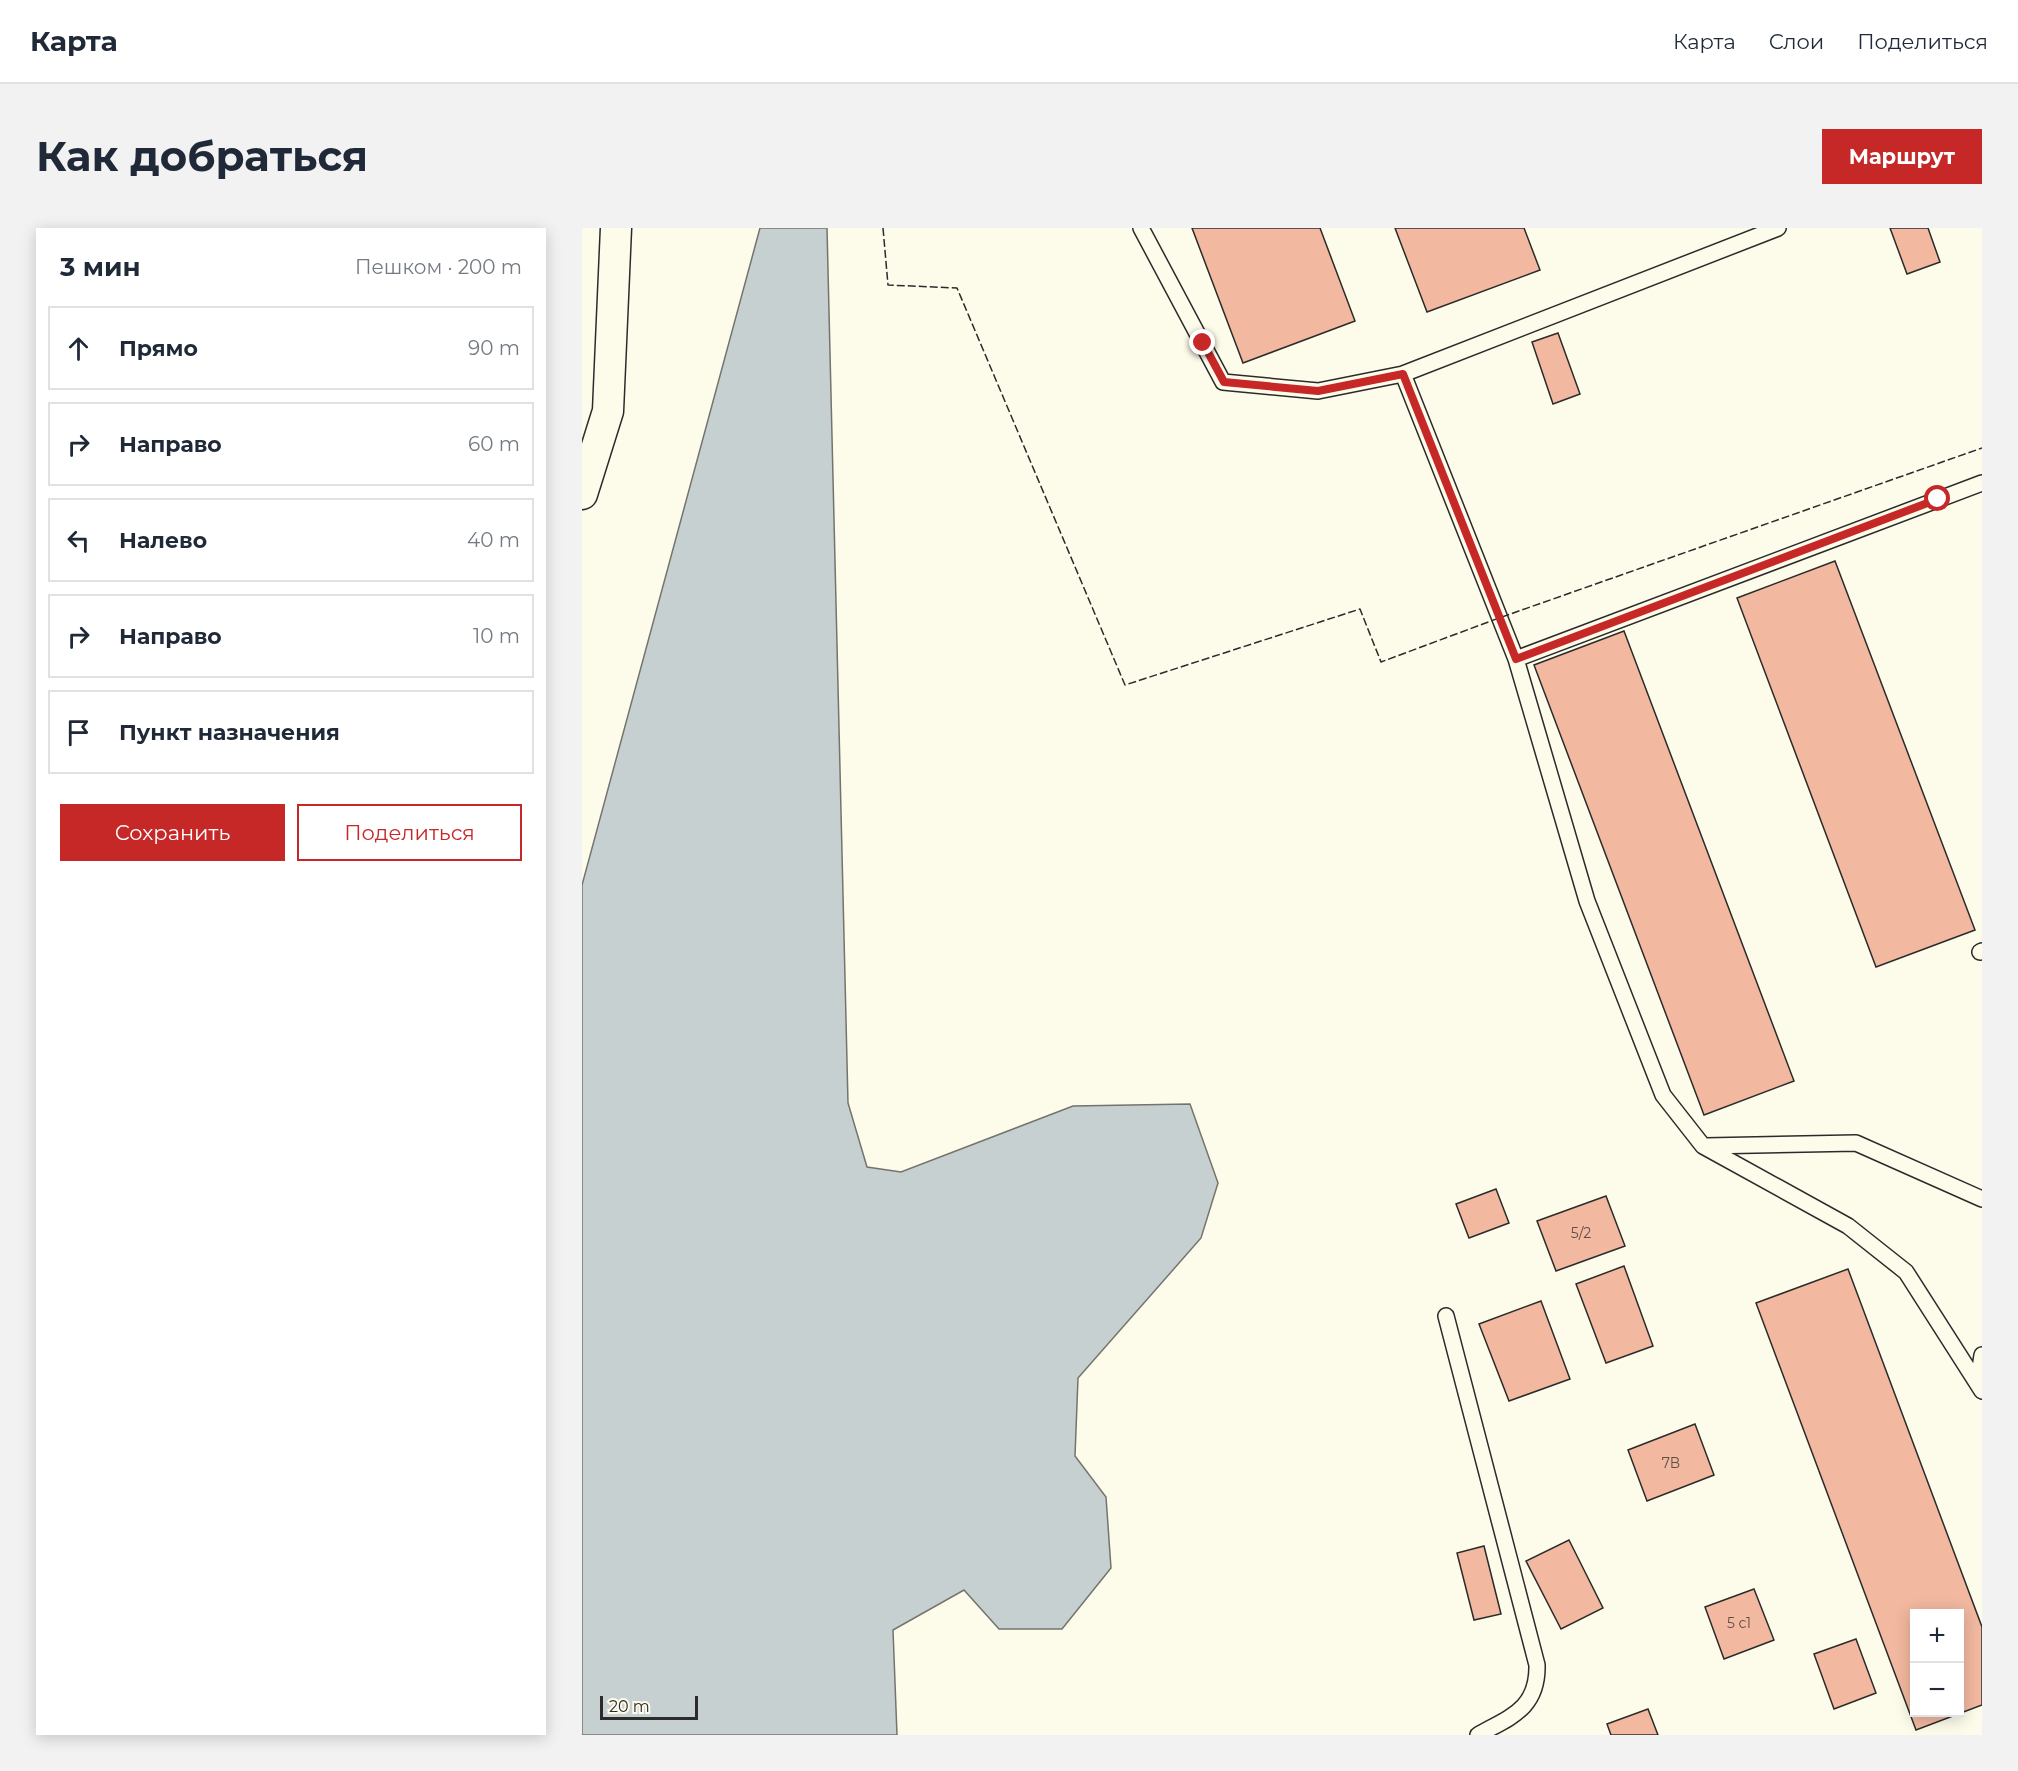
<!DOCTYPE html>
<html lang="ru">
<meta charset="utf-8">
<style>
:root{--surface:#fff;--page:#f2f2f3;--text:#1f2937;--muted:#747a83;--line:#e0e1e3;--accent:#c62828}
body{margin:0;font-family:Montserrat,sans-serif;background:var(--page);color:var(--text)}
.controls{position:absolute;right:18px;bottom:18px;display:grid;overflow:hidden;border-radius:0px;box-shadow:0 3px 15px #0003}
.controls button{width:54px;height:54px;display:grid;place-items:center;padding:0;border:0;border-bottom:2px solid var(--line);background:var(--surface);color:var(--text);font:30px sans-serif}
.scale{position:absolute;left:18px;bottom:15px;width:98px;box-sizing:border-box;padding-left:6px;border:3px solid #2b2b2b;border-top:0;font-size:16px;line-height:21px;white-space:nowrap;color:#2b2b2b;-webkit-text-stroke:4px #fdfbea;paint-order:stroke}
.stop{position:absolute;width:18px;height:18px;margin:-14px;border:4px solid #c62828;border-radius:50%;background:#fff}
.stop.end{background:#c62828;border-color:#fff;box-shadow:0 2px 6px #0008}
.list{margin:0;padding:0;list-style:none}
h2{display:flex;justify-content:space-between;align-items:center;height:78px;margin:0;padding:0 24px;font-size:26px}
h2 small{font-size:20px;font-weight:400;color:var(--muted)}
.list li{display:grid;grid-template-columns:39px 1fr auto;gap:18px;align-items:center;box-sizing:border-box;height:84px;margin:0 12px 12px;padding:0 12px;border:2px solid var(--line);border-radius:0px}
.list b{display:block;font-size:22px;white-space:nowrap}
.list em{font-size:20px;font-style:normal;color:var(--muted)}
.actions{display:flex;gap:12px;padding:18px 24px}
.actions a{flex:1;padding:14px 0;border:2px solid var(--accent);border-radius:0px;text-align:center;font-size:21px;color:var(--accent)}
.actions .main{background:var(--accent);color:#fff}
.icon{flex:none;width:33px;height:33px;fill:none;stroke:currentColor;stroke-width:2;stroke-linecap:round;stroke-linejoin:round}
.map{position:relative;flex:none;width:1400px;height:1507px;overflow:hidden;border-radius:0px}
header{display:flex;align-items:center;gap:36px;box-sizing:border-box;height:84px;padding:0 30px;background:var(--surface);border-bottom:2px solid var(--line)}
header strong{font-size:28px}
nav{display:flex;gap:33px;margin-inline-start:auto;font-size:21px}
.intro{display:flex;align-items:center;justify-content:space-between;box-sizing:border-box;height:144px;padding:0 36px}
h1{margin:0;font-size:42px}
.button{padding:15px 27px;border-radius:0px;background:var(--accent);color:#fff;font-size:21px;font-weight:700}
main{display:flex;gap:36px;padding:0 36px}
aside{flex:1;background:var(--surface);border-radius:0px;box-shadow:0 3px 15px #0003}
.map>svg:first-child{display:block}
.water{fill:#c7d0d0;stroke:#74746e;stroke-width:1.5}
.building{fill:#f2b8a0;stroke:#2b2b2b;stroke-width:1.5;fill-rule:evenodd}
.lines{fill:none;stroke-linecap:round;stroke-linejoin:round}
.service-casing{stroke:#2b2b2b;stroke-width:18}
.minor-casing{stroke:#2b2b2b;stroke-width:33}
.service{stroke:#fdfbea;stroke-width:15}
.minor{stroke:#fdfbea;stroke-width:30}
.fence{stroke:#2b2b2b;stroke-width:1.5;stroke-dasharray:8 3;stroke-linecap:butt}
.route{stroke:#c62828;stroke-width:8}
.labels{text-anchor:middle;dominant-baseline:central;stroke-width:4.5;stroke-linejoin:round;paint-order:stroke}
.number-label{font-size:14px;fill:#5d4e48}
</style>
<header>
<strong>Карта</strong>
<nav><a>Карта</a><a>Слои</a><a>Поделиться</a></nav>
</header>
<div class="intro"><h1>Как добраться</h1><a class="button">Маршрут</a></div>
<main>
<aside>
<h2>3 мин<small>Пешком · 200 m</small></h2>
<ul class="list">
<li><svg class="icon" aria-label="ahead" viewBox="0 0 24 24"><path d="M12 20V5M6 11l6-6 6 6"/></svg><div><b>Прямо</b></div><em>90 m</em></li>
<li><svg class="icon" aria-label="right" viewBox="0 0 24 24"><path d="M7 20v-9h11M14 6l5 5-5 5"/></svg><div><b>Направо</b></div><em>60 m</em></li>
<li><svg class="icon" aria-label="left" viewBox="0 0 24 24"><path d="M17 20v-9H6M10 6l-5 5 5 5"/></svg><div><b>Налево</b></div><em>40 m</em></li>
<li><svg class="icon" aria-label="right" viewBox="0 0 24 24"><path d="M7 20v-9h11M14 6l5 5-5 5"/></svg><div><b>Направо</b></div><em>10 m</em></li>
<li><svg class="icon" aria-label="arrive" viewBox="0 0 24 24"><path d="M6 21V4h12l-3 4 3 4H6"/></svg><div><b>Пункт назначения</b></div></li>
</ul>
<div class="actions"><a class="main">Сохранить</a><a>Поделиться</a></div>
</aside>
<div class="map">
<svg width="1400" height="1507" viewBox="0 0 1400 1507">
<rect width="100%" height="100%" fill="#fdfbea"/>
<path class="water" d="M178 0H245L266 875 285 939 319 944 491 878 608 876 636 955 619 1010 496 1150 493 1228 524 1269 529 1340 480 1401H417L382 1362 311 1402 315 1507H0V657Z"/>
<path class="building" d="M610 0H738L773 93 661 135Z
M813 0H942L958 42 845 84Z
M1308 0H1346L1358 34 1325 46Z
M976 105 998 166 971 176 950 114Z
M1253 333 1393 702 1294 739 1155 370Z
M1042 403 1212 853 1122 887 952 437Z
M914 961 927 995 887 1010 874 976Z
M1024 968 1043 1018 974 1043 955 993Z
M1042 1038 1071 1118 1024 1135 994 1056Z
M1266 1041 1400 1399V1477L1334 1502 1174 1075ZM1332 1386H1378V1484H1332Z
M959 1073 988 1151 927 1173 897 1096Z
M1113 1196 1132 1247 1065 1273 1046 1222Z
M987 1312 1021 1380 979 1401 944 1333Z
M902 1318 919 1386 892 1392 875 1325Z
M1172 1361 1192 1412 1142 1431 1123 1379Z
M1274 1411 1294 1465 1252 1481 1232 1426Z
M1066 1481 1076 1507H1029L1025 1496Z"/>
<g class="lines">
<g class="service-casing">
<path id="service" d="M559 0 641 154 736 163 821 146
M1196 0 821 146 934 431 1005 673 1081 867 1121 918 1266 998 1324 1044 1400 1163
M934 431 1400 255
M1398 724 1400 723
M1124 918 1274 915 1400 971
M864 1088 955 1437C956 1481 928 1489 896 1507
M1396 1154 1400 1127"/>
</g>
<g class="minor-casing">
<path id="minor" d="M0 266 26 183 34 0"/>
</g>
<use href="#service" class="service"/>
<use href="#minor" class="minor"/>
<path class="fence" d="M301 0 306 57 375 60 543 457 778 381 799 434 917 390 1400 220"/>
</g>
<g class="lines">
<path class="route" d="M621 115 642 154 736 163 821 146 934 431 1356 271"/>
</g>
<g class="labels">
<g class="number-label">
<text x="999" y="1005">5/2</text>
<text x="1089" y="1235">7В</text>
<text x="1157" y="1395">5 с1</text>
</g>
</g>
</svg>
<div class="controls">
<button>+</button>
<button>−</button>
</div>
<div class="scale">20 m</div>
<div class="stop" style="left:1356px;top:271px"></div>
<div class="stop end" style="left:621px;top:115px"></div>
</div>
</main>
